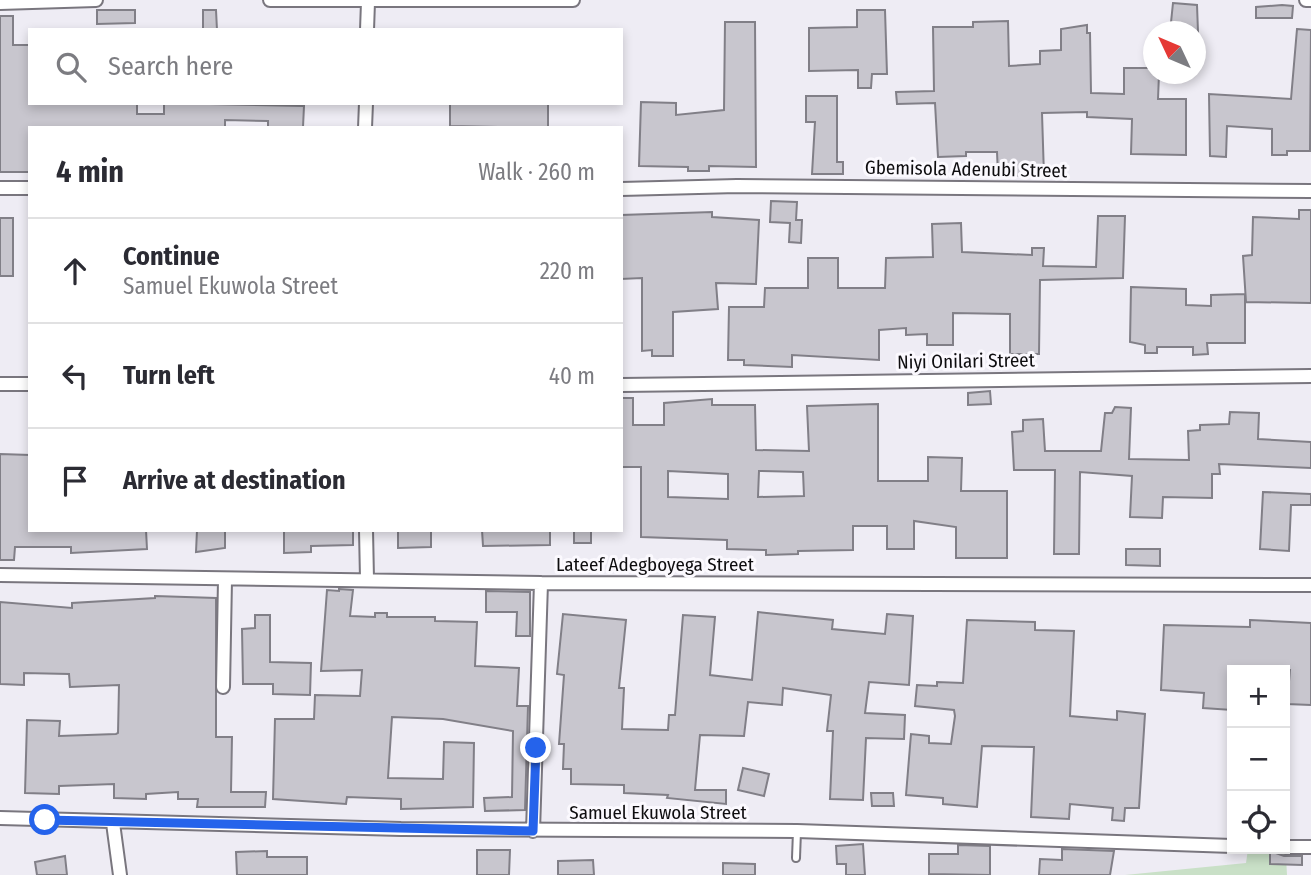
<!DOCTYPE html>
<meta charset="utf-8">
<style>
:root{--surface:#fff;--page:#f7f7f7;--text:#2b2b33;--muted:#7c7c81;--line:#e1e1e2}
body{margin:0;font-family:"Fira Sans Condensed",sans-serif;background:var(--page);color:var(--text)}
.controls{position:absolute;right:21px;bottom:21px;display:grid;overflow:hidden;border-radius:0px;box-shadow:0 4px 10px #0003}
.controls button{width:63px;height:63px;display:grid;place-items:center;padding:0;border:0;border-bottom:2px solid var(--line);background:var(--surface);color:var(--text);font:35px sans-serif}
.compass{position:absolute;left:1143px;top:21px;width:63px;height:63px;border-radius:50%;background:var(--surface);box-shadow:0 4px 10px #0003;rotate:314deg}
.stop{position:absolute;width:21px;height:21px;margin:-16px;border:5px solid #2563eb;border-radius:50%;background:#fff}
.stop.end{background:#2563eb;border-color:#fff;box-shadow:0 2px 7px #0008}
.list{margin:0;padding:0;list-style:none}
h2{display:flex;justify-content:space-between;align-items:center;height:91px;margin:0;padding:0 28px;font-size:30px}
h2 small{font-size:23px;font-weight:400;color:var(--muted)}
.list li{display:grid;grid-template-columns:46px 1fr auto;gap:21px;align-items:center;box-sizing:border-box;height:105px;padding:0 28px;border-top:2px solid var(--line)}
.list b{display:block;font-size:26px;white-space:nowrap}
.list p{margin:0;font-size:23px;white-space:nowrap;color:var(--muted)}
.list em{font-size:23px;font-style:normal;color:var(--muted)}
.icon{flex:none;width:38px;height:38px;fill:none;stroke:currentColor;stroke-width:2;stroke-linecap:round;stroke-linejoin:round}
.map{position:relative;flex:none;width:1311px;height:875px;overflow:hidden}
.search{position:absolute;background:var(--surface);box-shadow:0 4px 10px #0003;left:28px;top:28px;width:595px;height:77px;display:flex;align-items:center;gap:18px;box-sizing:border-box;padding:0 24px;border-radius:0px;color:var(--muted);font-size:26px}
.panel{position:absolute;background:var(--surface);box-shadow:0 4px 10px #0003;left:28px;top:126px;width:595px;height:406px;border-radius:0px}
.map>svg:first-child{display:block}
.green{fill:#c9e0c7}
.building{fill:#c8c6ce;stroke:#817f87;stroke-width:2;fill-rule:evenodd}
.lines{fill:none;stroke-linecap:round;stroke-linejoin:round}
.lane-casing{stroke:#79767e;stroke-width:10}
.street-casing{stroke:#79767e;stroke-width:16}
.lane{stroke:#fff;stroke-width:6}
.street{stroke:#fff;stroke-width:12}
.route{stroke:#2563eb;stroke-width:9}
.labels{text-anchor:middle;dominant-baseline:central;stroke-width:6;stroke-linejoin:round;paint-order:stroke}
.street-label{font-size:19px;fill:#0e0d0f;stroke:#fbf9fe}
</style>
<div class="map">
<svg width="1311" height="875" viewBox="0 0 1311 875">
<rect width="100%" height="100%" fill="#eeecf4"/>
<path class="green" d="M1285 839 1287 875H1125L1246 863 1248 849H1285Z"/>
<path class="building" d="M1173 3 1197 5 1198 32H1170Z
M1282 5 1293 6 1292 18H1256V7Z
M97 10H135V23L97 24Z
M203 10H216L217 30H203Z
M857 10H885L887 74H872L871 88H858V70L809 71V28L857 27Z
M0 16H13V45H30V103L137 104V114H164V103L304 106 303 127H268V121L225 120V128H30V172H0Z
M1008 21 1009 66 1040 64V51L1061 50V29L1087 25V33H1090L1091 93 1124 94V68H1153V74H1159L1158 99H1186V155L1131 154 1132 119 1087 117V112L1042 113 1044 176 998 175 997 152H966V156L938 157 935 103 897 104 896 92 934 91 933 27H973V22Z
M725 22H755L756 167 709 166V171H688V167L639 166 641 102 676 103V115L724 110Z
M1297 29 1311 30 1310 151H1287V155H1272V129L1227 126 1226 157 1210 156 1209 94 1291 99Z
M806 96H837V162H843V174H812L815 122H806Z
M450 103H548V128L450 126Z
M771 201 797 202 796 220H802L801 243 789 242 790 223 770 222Z
M1299 210H1311V303L1246 302 1243 256 1252 255 1253 217 1299 219Z
M712 212V217L759 220 756 284 716 283 718 309 673 312V356H652V350L642 351V278L621 279V215Z
M1098 216H1125L1123 278 1040 280 1039 354H1010V314L953 313V345H927V334L906 335V328L879 330V360L792 355V367L744 365V360H728L729 307H764L765 288H808V258H838V288H885L886 258 933 257 932 224 961 223 962 252 1032 255V248H1044L1043 266 1096 267Z
M0 218H13V276H0Z
M1131 287 1186 289V305L1211 306V295L1245 294V343H1207L1208 354 1193 355V347H1157V353H1145V345L1130 342Z
M990 391 991 404 968 405V393Z
M621 398H633V425H664V403L712 399V405H755L756 450 809 451 807 406 878 404V481H928V457L962 458 961 491H1007V558H956V527L914 521V549H887V526H853V550L798 551V554L766 555V550L727 549V540L641 537V467H621ZM668 471 728 474V499L668 497ZM759 471 803 472 804 496 758 497Z
M1115 407 1131 408 1129 459 1189 460 1188 431 1200 430V425L1229 424 1230 412 1259 413 1258 439 1311 442V468L1219 464 1220 474H1212V498L1163 497 1162 518 1130 517 1132 476 1080 472 1079 554H1054L1055 470H1014L1012 432 1023 431V420L1043 419 1045 451H1101L1105 413H1112Z
M0 454 30 455V530H146L147 549 71 553V547H15L14 560H0Z
M1263 492 1311 494V505H1291L1289 551 1260 549Z
M197 530H225V548L196 552Z
M284 530H353V545L311 546V552L284 553Z
M398 530H431V547L398 548Z
M482 530H550V545L483 546Z
M574 530H591V543H574Z
M1126 549H1160V566L1126 565Z
M339 589 353 590 350 616 375 617V613H387V617H435V621L477 622 475 666 519 668 517 706H528L525 810 485 811 484 798 512 797 513 731 443 719 392 717 388 778 443 779 444 742 474 743 473 807 401 809V799L347 797 346 804 273 799 275 719H314L315 695 360 696 362 670 321 671 327 590 339 591Z
M486 591 530 592V636H516L517 612H486Z
M155 596 216 598V737H232L231 792H266L265 807H197L198 799H178V792L146 794V799L114 798V784L59 786V794L25 793 27 720 60 721 59 736 116 734 118 733 119 685 70 687 69 674 24 673V685L0 684V602L72 608V603L155 598Z
M758 612 833 620 832 629 885 634 887 614 913 616 909 685 869 682 865 713 905 715 904 739 866 738 863 800 830 799 833 731H827L831 695 783 688 782 705 748 702 744 736 700 735 695 790H726V804L667 798 668 795 624 793V785L571 784V769H563L564 744H559L564 675 557 674 563 614 626 620 619 688H624L622 729 668 730 669 715H675L683 615 715 617 710 675 752 680Z
M255 615H270V662L311 663 310 695 273 694V684H243L242 629 255 628Z
M967 620 1035 622V630L1074 631 1070 716 1117 720V711L1145 714 1139 808H1125L1124 821 1112 820 1113 808 1070 804 1069 819 1031 817 1034 747 982 746 977 807 943 804V798L906 795 911 734 929 736V743L951 744 955 716 954 710 915 706 917 685 937 686V682L963 683Z
M1250 620 1311 623V705L1287 704 1290 670H1232V710L1203 708 1204 693 1161 690 1164 625 1250 627Z
M743 768 769 774 764 796 738 790Z
M871 793H893L894 806H872Z
M863 844 865 875H846V864H837L836 846Z
M958 845 990 846V875L929 874V854H958Z
M1062 849 1114 851 1110 875H1039L1040 859 1062 860Z
M477 850H510L509 875H477Z
M267 851V857H307V875H237L236 852Z
M1270 851 1284 856H1302V865L1270 864Z
M65 856 67 875H37L35 862Z
M593 860 594 875H558V861Z
M723 863 755 864V875H723Z"/>
<g class="lines">
<g class="lane-casing">
<path id="lane" d="M796 858 797 831"/>
</g>
<g class="street-casing">
<path id="street" d="M270 0H573
M1306 0H1311
M0 3 96 0
M367 30 368 2
M365 128 366 103
M0 188H30
M621 189 737 186 1311 191
M0 384H30
M621 385 1311 376
M366 530 367 579
M0 575 541 583 1311 585
M223 687 225 580
M0 818 401 829 797 831 1232 846
M113 823 120 875
M533 831 541 583
M1285 847H1311"/>
</g>
<use href="#lane" class="lane"/>
<use href="#street" class="street"/>
</g>
<g class="lines">
<path class="route" d="M45 820 533 831 536 748"/>
</g>
<g class="labels">
<g class="street-label">
<text transform="translate(966 169) rotate(1)">Gbemisola Adenubi Street</text>
<text transform="translate(966 361) rotate(-1)">Niyi Onilari Street</text>
<text x="655" y="564">Lateef Adegboyega Street</text>
<text x="658" y="812">Samuel Ekuwola Street</text>
</g>
</g>
</svg>
<div class="controls">
<button>+</button>
<button>−</button>
<button><svg class="icon" aria-label="locate" viewBox="0 0 24 24"><circle cx="12" cy="12" r="6"/><path d="M12 2v4M12 18v4M2 12h4M18 12h4"/></svg></button>
</div>
<svg class="compass" viewBox="-18 -18 36 36"><path d="M0-13l5 13h-10z" fill="#e53935"/><path d="M0 13l5-13h-10z" fill="#7c7c81"/></svg>
<div class="stop" style="left:45px;top:820px"></div>
<div class="stop end" style="left:536px;top:748px"></div>
<div class="search"><svg class="icon" aria-label="search" viewBox="0 0 24 24"><circle cx="10" cy="10" r="6"/><path d="M15 15l6 6"/></svg>Search here</div>
<section class="panel">
<h2>4 min<small>Walk · 260 m</small></h2>
<ul class="list">
<li><svg class="icon" aria-label="ahead" viewBox="0 0 24 24"><path d="M12 20V5M6 11l6-6 6 6"/></svg><div><b>Continue</b><p>Samuel Ekuwola Street</p></div><em>220 m</em></li>
<li><svg class="icon" aria-label="left" viewBox="0 0 24 24"><path d="M17 20v-9H6M10 6l-5 5 5 5"/></svg><div><b>Turn left</b></div><em>40 m</em></li>
<li><svg class="icon" aria-label="arrive" viewBox="0 0 24 24"><path d="M6 21V4h12l-3 4 3 4H6"/></svg><div><b>Arrive at destination</b></div></li>
</ul>
</section>
</div>
